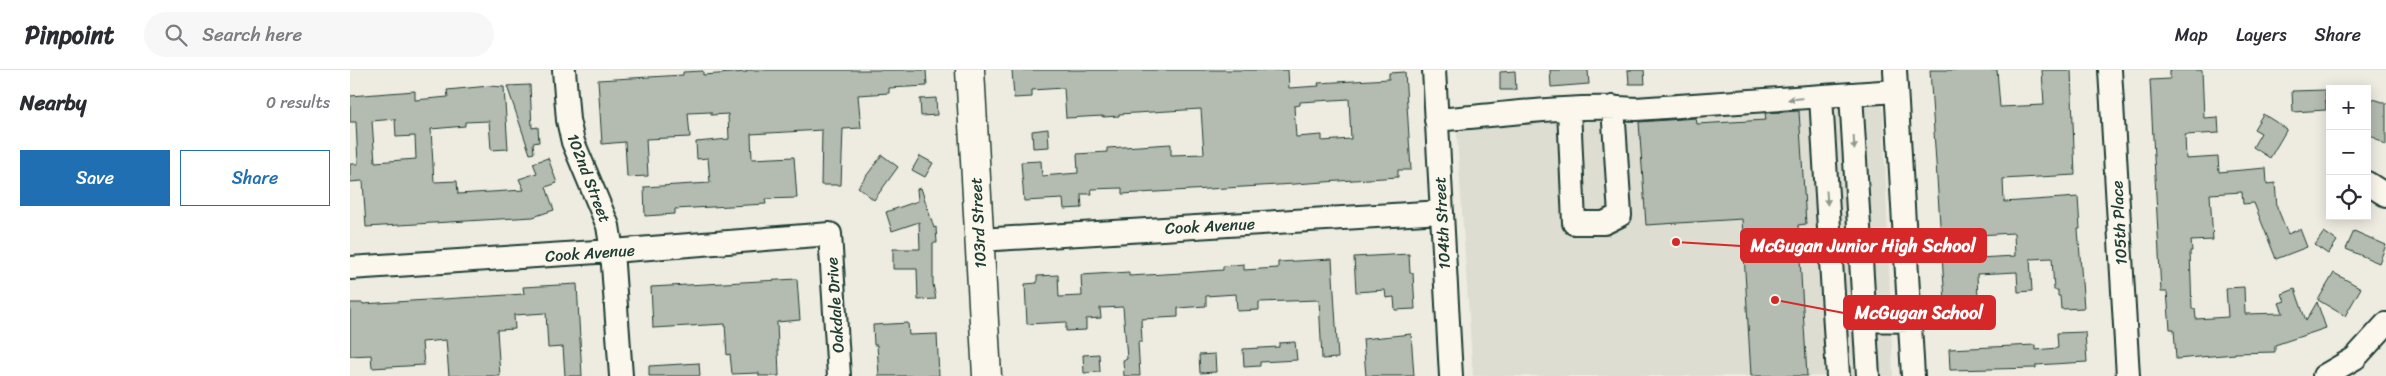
<!DOCTYPE html>
<meta charset="utf-8">
<style>
:root{--surface:#fff;--page:#f7f7f7;--text:#2b2b33;--muted:#7c7c81;--line:#e1e1e2;--accent:#1f6fb2}
body{margin:0;font-family:Sriracha,sans-serif;background:var(--page);color:var(--text)}
.controls{position:absolute;right:15px;top:15px;display:grid;overflow:hidden;border-radius:0px;box-shadow:0 2px 12px #0003}
.controls button{width:45px;height:45px;display:grid;place-items:center;padding:0;border:0;border-bottom:1px solid var(--line);background:var(--surface);color:var(--text);font:25px sans-serif}
.list{margin:0;padding:0;list-style:none}
h2{display:flex;justify-content:space-between;align-items:center;height:65px;margin:0;padding:0 20px;font-size:21px}
h2 small{font-size:16px;font-weight:400;color:var(--muted)}
.actions{display:flex;gap:10px;padding:15px 20px}
.actions a{flex:1;padding:11px 0;border:1px solid var(--accent);border-radius:0px;text-align:center;font-size:18px;color:var(--accent)}
.actions .main{background:var(--accent);color:#fff}
.icon{flex:none;width:28px;height:28px;fill:none;stroke:currentColor;stroke-width:2;stroke-linecap:round;stroke-linejoin:round}
.map{position:relative;flex:none;width:2036px;height:306px;overflow:hidden}
header{display:flex;align-items:center;gap:30px;box-sizing:border-box;height:70px;padding:0 25px;background:var(--surface);border-bottom:1px solid var(--line)}
header strong{font-size:24px}
nav{display:flex;gap:28px;margin-inline-start:auto;font-size:18px}
.search{width:350px;height:45px;background:var(--page);display:flex;align-items:center;gap:12px;box-sizing:border-box;padding:0 18px;border-radius:28px;color:var(--muted);font-size:19px}
main{display:flex}
aside{flex:1;background:var(--surface)}
.map>svg:first-child{display:block}
.built{fill:#ddddd2}
.building{fill:#b4bbb0;stroke:#1f3d34;fill-rule:evenodd}
.lines{fill:none;stroke-linecap:round;stroke-linejoin:round}
.minor-casing{stroke:#1f3d34;stroke-width:26}
.major-casing{stroke:#1f3d34;stroke-width:31}
.minor{stroke:#fbf7ec;stroke-width:22}
.major{stroke:#fbf7ec;stroke-width:28}
.oneway{fill:#8d9a90}
.labels{text-anchor:middle;dominant-baseline:central;stroke-width:4;stroke-linejoin:round;paint-order:stroke}
.street-label{font-size:16px;fill:#1f3d34;stroke:#fbf7ec}
.leader{fill:none;stroke:#d62828;stroke-width:2}
.callout-dot{fill:#d62828;stroke:#fbf7ec;stroke-width:2}
.callout{fill:#d62828;stroke:#d62828;stroke-width:2}
.callout-label{font-size:18px;text-anchor:middle;font-weight:bold;fill:#fff}
</style>
<header>
<strong>Pinpoint</strong>
<div class="search"><svg class="icon" aria-label="search" viewBox="0 0 24 24"><circle cx="10" cy="10" r="6"/><path d="M15 15l6 6"/></svg>Search here</div>
<nav><a>Map</a><a>Layers</a><a>Share</a></nav>
</header>
<main>
<aside>
<h2>Nearby<small>0 results</small></h2>
<ul class="list">
</ul>
<div class="actions"><a class="main">Save</a><a>Share</a></div>
</aside>
<div class="map">
<svg width="2036" height="306" viewBox="0 0 2036 306">
<rect width="100%" height="100%" fill="#eeece1"/>
<filter id="ink" filterUnits="userSpaceOnUse"><feTurbulence type="fractalNoise" baseFrequency=".02" numOctaves="2"/><feDisplacementMap in="SourceGraphic" scale="10" xChannelSelector="R" yChannelSelector="G"/><feConvolveMatrix kernelMatrix="1 2 1 2 8 2 1 2 1" color-interpolation-filters="sRGB"/></filter>
<g filter="url(#ink)">
<path class="built" d="M1532 9 1543 306H1123L1105 37Z"/>
<path class="building" d="M396 0H576L577 16 539 18V23L508 25 511 58 493 59 491 115H471L472 60 401 64 402 89 444 87 447 128 415 129 416 134 325 139V144L295 146 294 117 360 113 358 88 347 89 346 72 379 69 378 44 361 45V42L338 43 340 67 296 69 298 106 277 107 275 72 252 74 248 10 333 5V2L353 1V5L397 2Z
M662 0H938L939 18 969 16 968 13 1039 9V3L1055 2 1061 100H1048V107L945 114 772 124V118L741 119 742 124H731L732 138 714 139 713 129 674 131 671 92 691 91 692 106 728 103 727 84 757 82V78L821 74V85L854 84 851 39 769 44V46L753 47V46L716 48 714 18 682 20V27L664 28ZM999 29 1001 69 972 71V65L946 67 944 36 950 35V32Z
M1200 0H1238L1239 14 1201 17Z
M1278 0H1294L1295 14H1279Z
M1580 0H1647L1650 37 1694 35 1692 0H1721L1725 105 1653 109 1654 132 1728 127 1730 159H1728L1734 238 1711 239 1710 226H1708V220H1704L1702 188 1680 189 1682 221 1668 222 1667 202 1627 204 1628 229H1622L1623 246 1596 247ZM1664 163 1665 186 1628 188 1627 165Z
M1820 0H1852L1854 48 1868 47 1869 63 1835 65 1836 89 1868 87 1869 102 1916 98 1917 114 1925 113 1927 137 1938 164 1950 159 1957 177 1926 189 1904 133 1893 134 1892 122 1860 124 1863 170 1841 171 1842 181H1840L1842 239H1845L1846 249 1878 247 1876 218 1894 217 1895 244 1933 243 1929 233 1935 231 1932 224 1945 219 1956 251 1967 232 1976 258 1925 275V282L1885 283V284L1826 289 1824 259H1820L1817 222H1811L1800 10 1820 9Z
M1165 1 1166 20H1150V2Z
M180 15 182 58 188 57 189 72 183 73 184 83 180 84 157 16Z
M139 16 154 17 158 79 141 80 139 51 115 52V56L81 59 84 112 107 111 108 124 174 120 169 109 187 103 183 93 198 88 207 113 196 117 204 140 183 147 16 157 13 111 0 112V94H8L6 52H0V26L65 21V30L98 27 97 20ZM45 49 46 67 65 66 66 89 25 92 22 51Z
M1975 20 1976 40 1943 42 1942 21Z
M2017 27 2036 33V76L2017 62Z
M586 28 587 45 571 46 570 29Z
M1449 41 1456 154 1448 155 1457 306H1401L1392 149 1296 155 1289 52 1346 48 1347 54 1416 50 1415 43Z
M1913 44 1937 59 1920 88 1903 77 1911 63 1904 59Z
M698 59 699 77 683 78 682 61Z
M532 85 548 97 524 130 508 117Z
M570 86 583 93 575 107 562 100Z
M571 118 584 158 586 157 587 173H583V214L586 229 568 230 567 199H543V179H570L569 152 542 161 536 142 568 131 567 119Z
M2004 161 2036 175 2029 193 1996 179Z
M1974 162 1987 171 1978 184 1965 175Z
M1059 184 1060 203H1063L1065 239 1045 240 1044 227 1036 228 1035 220 1006 222 1004 187Z
M982 189 988 288 972 289 969 230 909 232V240L887 241 886 224 856 226V236L828 238V247L791 249 792 272H788L790 306H774L773 290 777 289 773 237 750 238 751 248 736 249V260L716 261V252L677 254 675 214 687 213V206L708 205 709 227 732 226 731 205 779 202V206L832 203 873 200V196L894 194V200L928 198V192Z
M1984 203 2011 218 1995 246 1968 230Z
M447 209 450 250 427 252 429 306H409V303L382 304 380 284 377 285 375 254 303 258 301 217Z
M227 214 232 306H215L213 277 198 278 196 243 164 245 165 259 147 260 150 306H99L96 270 72 272 74 295 22 298 21 285 0 286V233H13V234L174 224 173 217Z
M558 253 559 265 587 264 589 306H529L527 275H524L523 255Z
M1735 262 1737 292 1686 295V298L1600 300 1599 279 1685 275V280L1708 278 1707 263Z
M1061 264 1064 306H1016L1013 269Z
M945 272 947 290 910 292V296L894 297 893 279 929 277V273Z
M749 284 750 302 734 303 733 285Z
M865 284 866 302 850 303 849 285Z
M349 293 350 306H299V296Z"/>
<g class="lines">
<g class="minor-casing">
<path id="minor" d="M214 0 218 50 223 72 258 156 262 181 271 306
M1084 0 1101 306
M1545 0 1563 306
M1760 0 1778 306
M1501 24 1518 306
M1471 27 1488 306
M1219 39 1224 153H1254L1270 145 1263 37
M1086 50C1152 45 1220 34 1286 39L1546 21
M2017 113 2036 125
M630 170 1092 142
M0 198 262 181 480 164 489 306
M1502 244 1515 250 1560 251
M1974 306 2005 288 2036 254"/>
</g>
<g class="major-casing">
<path id="major" d="M620 0 637 306"/>
</g>
<use href="#minor" class="minor"/>
<use href="#major" class="major"/>
</g>
<defs><path id="oneway-solid" d="M-6-.8H1V-3.2L6.5 0L1 3.2V.8H-6Z" transform="scale(1.25)"/></defs>
<g class="oneway">
<use href="#oneway-solid" transform="translate(1445 29) rotate(175)"/>
<use href="#oneway-solid" transform="translate(1504 73) rotate(87)"/>
<use href="#oneway-solid" transform="translate(1477 128) rotate(86)"/>
</g>
</g>
<g class="labels">
<g class="street-label">
<text transform="translate(239 108) rotate(69)">102nd Street</text>
<text transform="translate(628 153) rotate(-93)">103rd Street</text>
<text transform="translate(1092 153) rotate(-93)">104th Street</text>
<text transform="translate(1769 153) rotate(-93)">105th Place</text>
<text transform="translate(860 156) rotate(-3)">Cook Avenue</text>
<text transform="translate(240 183) rotate(-4)">Cook Avenue</text>
<text transform="translate(485 235) rotate(-94)">Oakdale Drive</text>
</g>
</g>
<path class="leader" d="M1326 172L1391 176M1425 230L1494 243"/>
<g class="callout-dot">
<circle cx="1326" cy="172" r="5"/>
<circle cx="1425" cy="230" r="5"/>
</g>
<g class="callout">
<rect x="1391" y="159" width="245" height="33" rx="5"/>
<rect x="1494" y="226" width="151" height="33" rx="5"/>
</g>
<g class="callout-label">
<text x="1513" y="182">McGugan Junior High School</text>
<text x="1569" y="249">McGugan School</text>
</g>
</svg>
<div class="controls">
<button>+</button>
<button>−</button>
<button><svg class="icon" aria-label="locate" viewBox="0 0 24 24"><circle cx="12" cy="12" r="6"/><path d="M12 2v4M12 18v4M2 12h4M18 12h4"/></svg></button>
</div>
</div>
</main>
